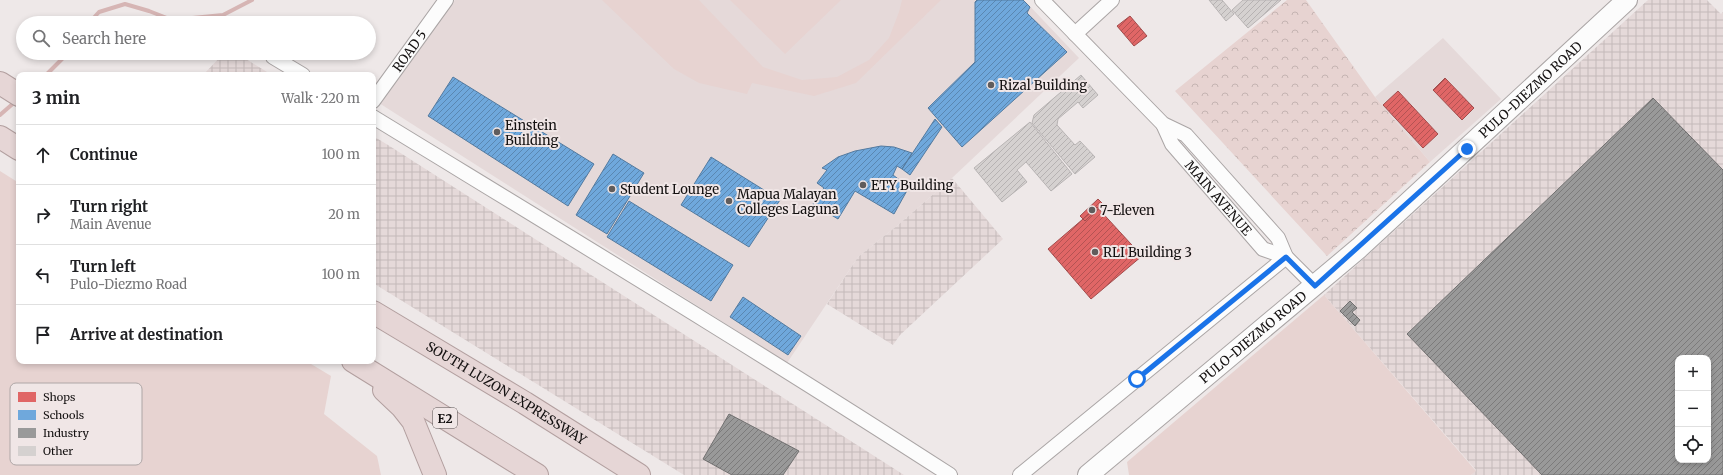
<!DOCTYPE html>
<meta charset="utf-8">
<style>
:root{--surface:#fff;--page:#f2f2f2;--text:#202124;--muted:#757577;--line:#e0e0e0}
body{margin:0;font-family:Merriweather,serif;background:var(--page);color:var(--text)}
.controls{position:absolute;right:12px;bottom:12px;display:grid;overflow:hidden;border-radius:8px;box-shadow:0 2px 6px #0003}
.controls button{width:36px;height:36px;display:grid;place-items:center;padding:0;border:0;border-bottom:1px solid var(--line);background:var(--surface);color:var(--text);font:20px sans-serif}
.stop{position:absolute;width:12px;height:12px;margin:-9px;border:3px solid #1a73e8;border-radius:50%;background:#fff}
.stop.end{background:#1a73e8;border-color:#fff;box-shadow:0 1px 4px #0008}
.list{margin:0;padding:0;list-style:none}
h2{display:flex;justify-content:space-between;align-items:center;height:52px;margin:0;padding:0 16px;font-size:17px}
h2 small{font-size:13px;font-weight:400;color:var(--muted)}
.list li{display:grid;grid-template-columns:26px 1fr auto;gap:12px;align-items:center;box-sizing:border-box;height:60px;padding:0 16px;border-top:1px solid var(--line)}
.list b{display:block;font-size:15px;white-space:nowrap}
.list p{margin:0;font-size:13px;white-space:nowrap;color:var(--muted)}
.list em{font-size:13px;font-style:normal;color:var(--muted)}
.icon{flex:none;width:22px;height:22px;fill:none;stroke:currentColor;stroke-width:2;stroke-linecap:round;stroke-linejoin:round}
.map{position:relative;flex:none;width:1723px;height:475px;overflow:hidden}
.search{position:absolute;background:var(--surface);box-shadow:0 2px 6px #0003;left:16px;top:16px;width:360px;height:44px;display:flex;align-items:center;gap:10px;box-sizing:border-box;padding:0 14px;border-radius:22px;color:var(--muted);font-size:15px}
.panel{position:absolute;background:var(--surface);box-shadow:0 2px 6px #0003;left:16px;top:72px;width:360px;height:292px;border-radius:8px}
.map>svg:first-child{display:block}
.built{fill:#e5d9d9}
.industrial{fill:url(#industrial-grid);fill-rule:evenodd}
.green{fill:#e7d3d1}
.forest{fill:url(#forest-crowns)}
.shops{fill:url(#shops-hatch);stroke:#a24c4c}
.schools{fill:url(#schools-hatch);stroke:#537a9f}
.industry{fill:url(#industry-hatch);stroke:#717070;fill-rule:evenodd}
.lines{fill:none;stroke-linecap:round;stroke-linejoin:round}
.stream{stroke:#d6b5b4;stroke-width:4}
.building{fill:url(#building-hatch);stroke:#b8b4b4}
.minor-casing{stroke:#aaa5a5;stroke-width:16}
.secondary-casing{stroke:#aaa5a5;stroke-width:22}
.motorway-casing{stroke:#b29f9f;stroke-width:24}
.minor{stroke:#fcfcfc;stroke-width:14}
.secondary{stroke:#fcfcfc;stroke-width:20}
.motorway{stroke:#e6d6d6;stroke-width:22}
.route{stroke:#1a73e8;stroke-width:5}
.poi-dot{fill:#605c5c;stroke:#f0e6e6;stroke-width:1.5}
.labels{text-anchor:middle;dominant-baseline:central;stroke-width:4;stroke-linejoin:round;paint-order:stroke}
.shield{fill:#f0e6e6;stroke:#555050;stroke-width:1}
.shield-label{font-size:12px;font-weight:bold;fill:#131010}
.street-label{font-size:13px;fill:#131010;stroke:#f0e6e6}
.poi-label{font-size:13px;fill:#131010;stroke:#f0e6e6;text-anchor:start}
.key{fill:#f0e6e6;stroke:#aea6a6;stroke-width:1}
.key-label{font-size:11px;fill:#131010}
</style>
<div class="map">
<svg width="1723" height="475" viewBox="0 0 1723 475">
<defs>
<pattern id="industrial-grid" width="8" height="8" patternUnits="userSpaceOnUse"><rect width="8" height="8" fill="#e5d9d9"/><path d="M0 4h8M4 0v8" fill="none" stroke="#c4b9b9"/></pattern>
<pattern id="forest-crowns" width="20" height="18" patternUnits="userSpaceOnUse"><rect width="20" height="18" fill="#e7d3d1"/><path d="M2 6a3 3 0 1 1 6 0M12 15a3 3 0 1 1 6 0" fill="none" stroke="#c5b4b2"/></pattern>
<pattern id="shops-hatch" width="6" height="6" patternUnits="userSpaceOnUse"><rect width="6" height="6" fill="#e06666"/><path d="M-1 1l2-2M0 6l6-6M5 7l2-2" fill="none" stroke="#b45353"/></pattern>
<pattern id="schools-hatch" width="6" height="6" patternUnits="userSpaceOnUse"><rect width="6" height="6" fill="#6fa8dc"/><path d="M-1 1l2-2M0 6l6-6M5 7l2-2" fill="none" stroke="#5a87b1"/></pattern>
<pattern id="industry-hatch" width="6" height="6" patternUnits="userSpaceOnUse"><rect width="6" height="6" fill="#999"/><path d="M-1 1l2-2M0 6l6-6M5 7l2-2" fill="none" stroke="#7c7b7b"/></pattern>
<pattern id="building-hatch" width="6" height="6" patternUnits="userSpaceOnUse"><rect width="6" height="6" fill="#d5d1d0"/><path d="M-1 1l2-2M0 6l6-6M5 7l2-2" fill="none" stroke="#b6b2b2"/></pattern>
</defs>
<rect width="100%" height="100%" fill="#eee8e8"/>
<path class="built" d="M455 0H1024L1079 58 952 178 898 225 858 257 787 363 379 103Z
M1443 38 1501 99 1430 162 1375 97Z"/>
<path class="industrial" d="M1648 0H1707L1721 14 1723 12V475H1471L1476 470 1324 295ZM1678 358H1708V460H1678Z
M224 53H236L272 75H203Z
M373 136 388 145 904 475H684L373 283Z
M952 178 1003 239 900 335 893 345 827 304 858 257 898 225Z"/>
<path class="green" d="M602 0H699L763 67 802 80 837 77 869 60 889 38 899 12 902 0H941L856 83 814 96 752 83 747 94 699 83 674 69Z
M730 0H841L785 54Z
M0 171 19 183V361H306L331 376 324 414 377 456 381 475H0Z
M1324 295 1476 471 1471 475H1129L1127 462Z"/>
<path class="forest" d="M1287 0H1306L1375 97 1430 162 1327 256 1175 91Z"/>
<path class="shops" d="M1130 16 1147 36 1134 46 1117 26Z
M1445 78 1474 108 1462 120 1433 90Z
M1398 91 1438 134 1423 148 1383 105Z
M1098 199 1103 204 1085 221 1080 216Z
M1097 207 1142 256 1091 299 1048 249Z"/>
<path class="schools" d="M977 0H1023L1030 7 1027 13 1067 52 962 147 928 108 975 62V2Z
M453 77 594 164 568 206 428 116Z
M935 119 942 127 910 175 902 169Z
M881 146 894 147 912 153 902 169 897 166 893 175 909 187 894 214 855 191 838 219 813 204 824 188 817 183 827 170 822 168 838 157 855 151Z
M613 154 644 173 607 234 576 215Z
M711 157 780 200 749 247 681 205Z
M629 201 733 265 711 301 607 237Z
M743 297 801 336 788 355 730 317Z"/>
<path class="industry" d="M1653 98 1723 170V475H1542L1407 334ZM1678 358H1708V460H1678Z
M1350 301 1357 308 1352 312 1360 320 1355 326 1340 311Z
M729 414 799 451 783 475H732L703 459Z"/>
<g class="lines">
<path class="stream" d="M89 23 99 12 125 4 149 11 172 20 223 15 252 0
M46 75 68 53
M0 115 16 101"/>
</g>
<path class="building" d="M1209 0H1222L1234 14 1226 21Z
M1243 0H1281L1248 28 1232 10Z
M1081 75 1098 95 1083 108 1078 102 1058 119 1057 125 1075 145 1080 141 1095 157 1075 174 1032 123 1034 115Z
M1030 122 1072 174 1051 191 1026 162 1017 170 1027 182 1002 202 974 168Z"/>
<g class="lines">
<g class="minor-casing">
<g id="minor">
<path d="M1042 0 1163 124 1186 135 1278 238 1286 257 1315 286"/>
<path d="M1075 34 1112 0"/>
<path d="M273 57 303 75"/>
<path id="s1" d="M373 101 446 0"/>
<path d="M373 117C566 235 760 352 950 475"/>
<path id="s2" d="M1163 124 1172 144 1263 249 1286 257"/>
<path d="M1020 475 1286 257"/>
</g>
</g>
<g class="secondary-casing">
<g id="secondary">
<path id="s3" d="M1088 475 1359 248 1627 0"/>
</g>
</g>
<g class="motorway-casing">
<g id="motorway">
<path d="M0 83 19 95"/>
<path d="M0 137 19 149"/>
<path id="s4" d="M373 312 525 403 639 475"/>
<path d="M353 361 537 475"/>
<path d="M384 390 402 407 413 421 435 475"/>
</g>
</g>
<use href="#minor" class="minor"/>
<use href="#secondary" class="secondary"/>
<use href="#motorway" class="motorway"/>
</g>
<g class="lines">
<path class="route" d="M1137 379 1286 257 1315 286 1467 149"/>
</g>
<g class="poi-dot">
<circle cx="991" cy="85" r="4"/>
<circle cx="497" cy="132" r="4"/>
<circle cx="863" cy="185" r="4"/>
<circle cx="612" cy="189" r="4"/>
<circle cx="729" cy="201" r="4"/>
<circle cx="1092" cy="210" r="4"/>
<circle cx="1095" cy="252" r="4"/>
</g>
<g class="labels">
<rect class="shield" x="433" y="408" width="24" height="20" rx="3"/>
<g class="shield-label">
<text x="445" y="418">E2</text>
</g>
<g class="street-label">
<text stroke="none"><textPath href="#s1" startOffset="62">ROAD 5</textPath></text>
<text stroke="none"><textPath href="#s3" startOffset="587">PULO-DIEZMO ROAD</textPath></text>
<text stroke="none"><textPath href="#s2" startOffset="93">MAIN AVENUE</textPath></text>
<text stroke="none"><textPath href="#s3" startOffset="215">PULO-DIEZMO ROAD</textPath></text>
<text stroke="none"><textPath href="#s4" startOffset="156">SOUTH LUZON EXPRESSWAY</textPath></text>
</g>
<g class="poi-label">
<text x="999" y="85">Rizal Building</text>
<text x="505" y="125">Einstein<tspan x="505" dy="15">Building</tspan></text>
<text x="871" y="185">ETY Building</text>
<text x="620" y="189">Student Lounge</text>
<text x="737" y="194">Mapua Malayan<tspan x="737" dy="15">Colleges Laguna</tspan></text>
<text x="1100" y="210">7-Eleven</text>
<text x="1103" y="252">RLI Building 3</text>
</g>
</g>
<rect x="10" y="383" width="132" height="82" rx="6" class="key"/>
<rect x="18" y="392" width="18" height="10" fill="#e06666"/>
<rect x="18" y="410" width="18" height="10" fill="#6fa8dc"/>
<rect x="18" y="428" width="18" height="10" fill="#999"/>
<rect x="18" y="446" width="18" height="10" fill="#d5d1d0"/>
<g class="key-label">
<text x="43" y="401">Shops</text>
<text x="43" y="419">Schools</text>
<text x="43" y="437">Industry</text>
<text x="43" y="455">Other</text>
</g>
</svg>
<div class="controls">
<button>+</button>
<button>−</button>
<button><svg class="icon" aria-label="locate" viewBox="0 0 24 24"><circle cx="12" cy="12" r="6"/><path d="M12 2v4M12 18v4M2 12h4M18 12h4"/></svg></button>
</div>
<div class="stop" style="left:1137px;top:379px"></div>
<div class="stop end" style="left:1467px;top:149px"></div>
<div class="search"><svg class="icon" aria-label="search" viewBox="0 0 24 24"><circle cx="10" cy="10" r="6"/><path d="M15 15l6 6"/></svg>Search here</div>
<section class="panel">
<h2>3 min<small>Walk · 220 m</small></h2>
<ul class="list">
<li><svg class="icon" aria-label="ahead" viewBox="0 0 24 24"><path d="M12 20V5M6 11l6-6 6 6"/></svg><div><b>Continue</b></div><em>100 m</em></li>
<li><svg class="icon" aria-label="right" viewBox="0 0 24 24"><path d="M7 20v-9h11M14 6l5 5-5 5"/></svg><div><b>Turn right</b><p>Main Avenue</p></div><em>20 m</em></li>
<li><svg class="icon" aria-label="left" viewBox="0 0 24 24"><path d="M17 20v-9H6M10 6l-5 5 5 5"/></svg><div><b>Turn left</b><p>Pulo-Diezmo Road</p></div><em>100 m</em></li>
<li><svg class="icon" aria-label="arrive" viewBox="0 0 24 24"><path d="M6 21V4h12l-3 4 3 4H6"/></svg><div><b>Arrive at destination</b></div></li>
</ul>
</section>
</div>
